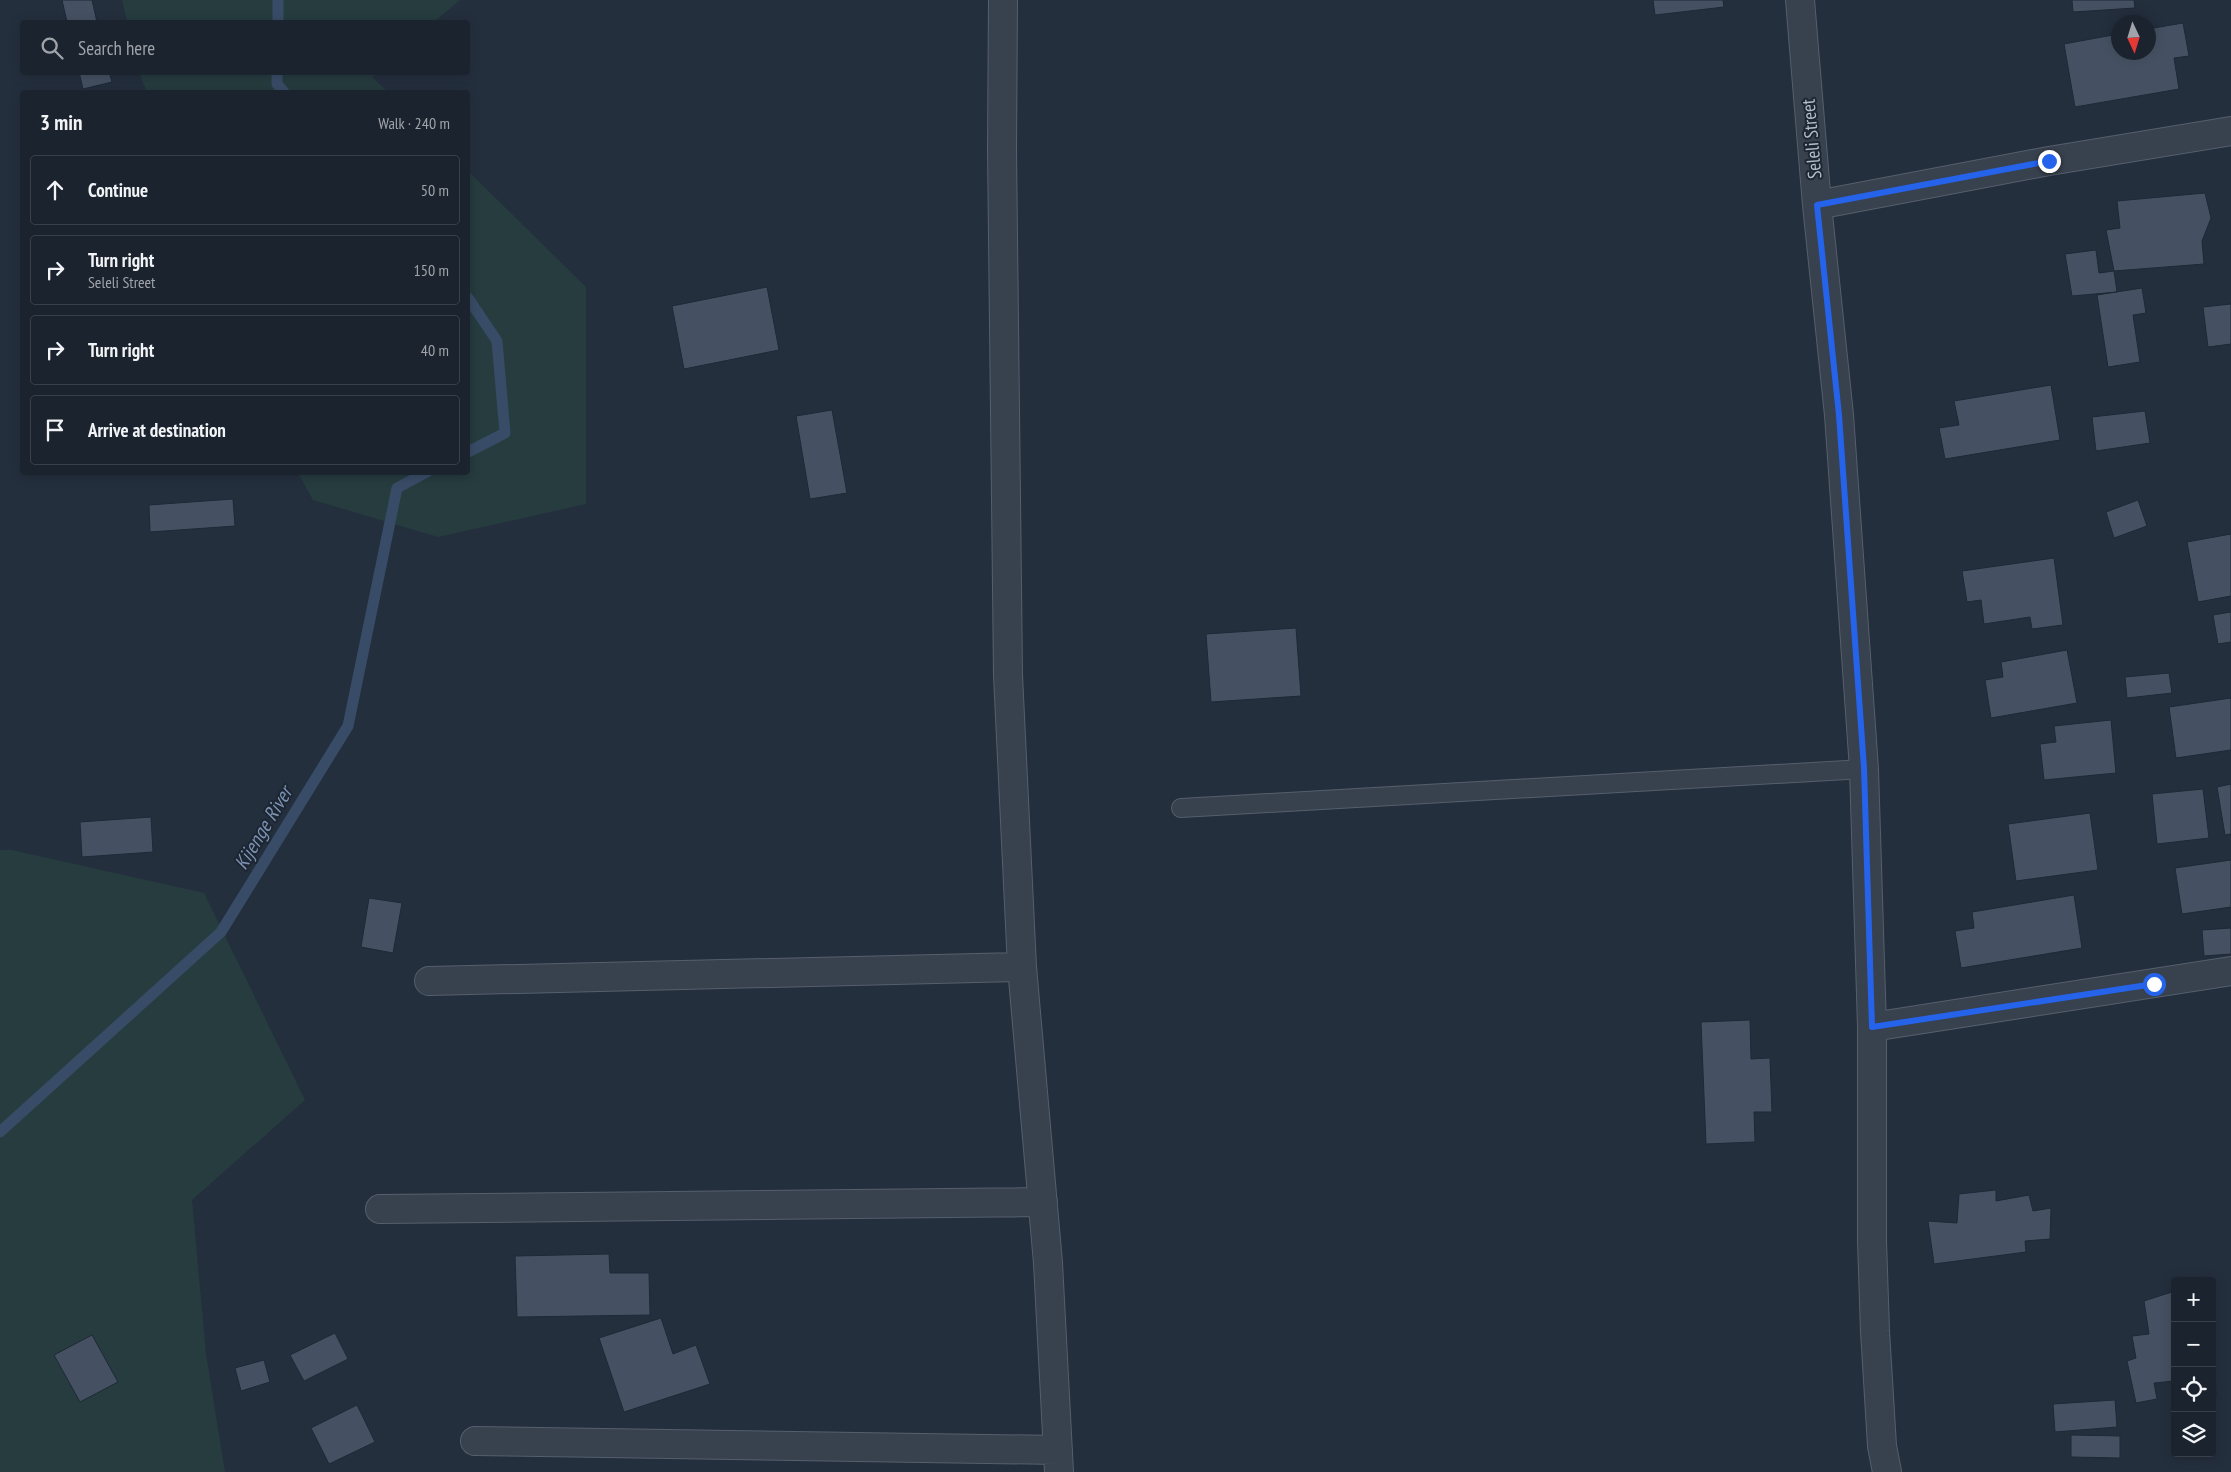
<!DOCTYPE html>
<meta charset="utf-8">
<style>
:root{--surface:#1b232e;--page:#282f3a;--text:#f1f3f6;--muted:#a0a4aa;--line:#39404a}
body{margin:0;font-family:"PT Sans Narrow",sans-serif;background:var(--page);color:var(--text)}
.controls{position:absolute;right:15px;bottom:15px;display:grid;overflow:hidden;border-radius:5px;box-shadow:0 2px 12px #0003}
.controls button{width:45px;height:45px;display:grid;place-items:center;padding:0;border:0;border-bottom:1px solid var(--line);background:var(--surface);color:var(--text);font:25px sans-serif}
.compass{position:absolute;left:2111px;top:15px;width:45px;height:45px;border-radius:50%;background:var(--surface);box-shadow:0 2px 12px #0003;rotate:176deg}
.stop{position:absolute;width:15px;height:15px;margin:-11px;border:4px solid #2563eb;border-radius:50%;background:#fff}
.stop.end{background:#2563eb;border-color:#fff;box-shadow:0 1px 5px #0008}
.list{margin:0;padding:0;list-style:none}
h2{display:flex;justify-content:space-between;align-items:center;height:65px;margin:0;padding:0 20px;font-size:21px}
h2 small{font-size:16px;font-weight:400;color:var(--muted)}
.list li{display:grid;grid-template-columns:32px 1fr auto;gap:15px;align-items:center;box-sizing:border-box;height:70px;margin:0 10px 10px;padding:0 10px;border:1px solid var(--line);border-radius:5px}
.list b{display:block;font-size:19px;white-space:nowrap}
.list p{margin:0;font-size:16px;white-space:nowrap;color:var(--muted)}
.list em{font-size:16px;font-style:normal;color:var(--muted)}
.icon{flex:none;width:28px;height:28px;fill:none;stroke:currentColor;stroke-width:2;stroke-linecap:round;stroke-linejoin:round}
.map{position:relative;flex:none;width:2231px;height:1472px;overflow:hidden}
.search{position:absolute;background:var(--surface);box-shadow:0 2px 12px #0003;left:20px;top:20px;width:450px;height:55px;display:flex;align-items:center;gap:12px;box-sizing:border-box;padding:0 18px;border-radius:5px;color:var(--muted);font-size:19px}
.panel{position:absolute;background:var(--surface);box-shadow:0 2px 12px #0003;left:20px;top:90px;width:450px;height:385px;border-radius:5px}
.map>svg:first-child{display:block}
.green{fill:#263c3f}
.lines{fill:none;stroke-linecap:round;stroke-linejoin:round}
.stream{stroke:#394c67;stroke-width:11}
.building{fill:#455162;stroke:#1f2835}
.service-casing{stroke:#565f6c;stroke-width:20}
.minor-casing{stroke:#565f6c;stroke-width:30}
.service{stroke:#38414e;stroke-width:18}
.minor{stroke:#38414e;stroke-width:28}
.route{stroke:#2563eb;stroke-width:6}
.labels{text-anchor:middle;dominant-baseline:central;stroke-width:4;stroke-linejoin:round;paint-order:stroke}
.street-label{font-size:19px;fill:#b4bcc9;stroke:#1d2633}
.water-label{font-size:20px;font-style:italic;fill:#7c92b1;stroke:#1d2633}
</style>
<div class="map">
<svg width="2231" height="1472" viewBox="0 0 2231 1472">
<rect width="100%" height="100%" fill="#242f3e"/>
<path class="green" d="M122 0H460L434 22H127Z
M139 73H377L372 77 388 92H147Z
M468 171 586 287V504L438 537 313 500 298 473 468 472Z
M0 850H12L204 893 305 1100 192 1200 206 1354 225 1472H0Z"/>
<g class="lines">
<path class="stream" d="M278 22V0
M277 72V84L284 92
M468 298 497 341 505 433 468 452
M0 1132 221 932 348 726 397 488 427 472"/>
</g>
<path class="building" d="M62 0H92L97 22H67Z
M1653 0H1723L1724 7 1655 15Z
M2072 0H2134L2135 8 2073 12Z
M2183 23 2189 56 2174 58 2179 89 2075 107 2064 44 2118 34V52H2148V29Z
M79 72H109L112 82 83 89Z
M2205 193 2211 218 2202 241 2204 264 2114 271 2106 230 2120 228 2117 201Z
M2096 250 2099 273 2114 271 2117 292 2072 296 2065 254Z
M767 287 779 350 684 369 672 306Z
M2142 288 2146 313 2133 315 2140 362 2108 367 2097 295Z
M2231 304V344L2208 347 2203 307Z
M2051 385 2060 440 1945 459 1939 428 1959 425 1954 401Z
M832 410 847 493 810 499 796 416Z
M2145 411 2150 443 2096 451 2092 417Z
M233 499 235 526 150 532 149 505Z
M2138 500 2147 526 2114 538 2106 512Z
M2231 534V596L2198 602 2187 542Z
M2054 558 2063 625 2032 629 2030 617 1984 624 1981 600 1967 602 1962 571Z
M2231 612V642L2218 644 2213 615Z
M1296 628 1301 696 1211 702 1206 634Z
M2067 650 2077 703 1991 718 1985 680 2003 677 2001 662Z
M2169 673 2172 693 2127 698 2125 677Z
M2231 698V750L2176 758 2169 707Z
M2111 720 2116 773 2044 780 2040 744 2056 742 2054 726Z
M2231 784V834L2225 835 2217 787Z
M2203 789 2209 838 2157 844 2152 794Z
M2090 813 2098 870 2016 881 2008 824Z
M151 817 153 852 82 857 80 822Z
M2231 860V907L2182 914 2175 868Z
M2074 895 2082 948 1961 968 1955 931 1974 928 1972 912Z
M369 898 402 903 393 953 361 947Z
M2231 928V954L2204 956 2202 930Z
M1750 1020 1751 1059 1770 1058 1772 1112H1754L1755 1142 1706 1144 1701 1022Z
M1996 1190V1201L2029 1195 2033 1211 2051 1208 2050 1239 2025 1241 2026 1252 1934 1264 1928 1221 1957 1223 1959 1194Z
M609 1254 610 1273H649L650 1315 517 1317 515 1256Z
M2175 1291V1381L2154 1383 2157 1399 2136 1403 2127 1361 2136 1358 2132 1336 2149 1334 2144 1301Z
M661 1318 673 1354 696 1345 710 1384 624 1412 599 1338Z
M335 1333 348 1359 304 1381 290 1355Z
M92 1335 118 1382 80 1402 54 1355Z
M264 1360 270 1382 241 1391 235 1368Z
M2212 1367 2217 1396 2212 1397Z
M2115 1400 2117 1427 2055 1432 2053 1404Z
M357 1405 375 1442 329 1464 311 1428Z
M2071 1435 2120 1436V1458L2071 1457Z"/>
<g class="lines">
<g class="service-casing">
<path id="service" d="M1181 808 1864 769"/>
</g>
<g class="minor-casing">
<path id="minor" d="M1003 0 1002 149 1008 675 1022 967 1048 1263 1059 1472
M1800 0 1817 205 1839 415 1864 769 1872 1027V1241L1875 1331 1882 1446 1887 1472
M1817 205 2049 161 2231 131
M429 981 1022 967
M1872 1027 2231 971
M380 1209 1043 1202
M475 1441 1058 1450"/>
</g>
<use href="#service" class="service"/>
<use href="#minor" class="minor"/>
</g>
<g class="lines">
<path class="route" d="M2049 161 1817 205 1839 415 1864 768 1872 1027 2154 984"/>
</g>
<g class="labels">
<g class="street-label">
<text transform="translate(1811 139) rotate(-95)">Seleli Street</text>
</g>
<g class="water-label">
<text transform="translate(263 828) rotate(-59)">Kijenge River</text>
</g>
</g>
</svg>
<div class="controls">
<button>+</button>
<button>−</button>
<button><svg class="icon" aria-label="locate" viewBox="0 0 24 24"><circle cx="12" cy="12" r="6"/><path d="M12 2v4M12 18v4M2 12h4M18 12h4"/></svg></button>
<button><svg class="icon" aria-label="layers" viewBox="0 0 24 24"><path d="M12 4l9 5-9 5-9-5zM3 14l9 5 9-5"/></svg></button>
</div>
<svg class="compass" viewBox="-18 -18 36 36"><path d="M0-13l5 13h-10z" fill="#e53935"/><path d="M0 13l5-13h-10z" fill="#a0a4aa"/></svg>
<div class="stop" style="left:2154px;top:984px"></div>
<div class="stop end" style="left:2049px;top:161px"></div>
<div class="search"><svg class="icon" aria-label="search" viewBox="0 0 24 24"><circle cx="10" cy="10" r="6"/><path d="M15 15l6 6"/></svg>Search here</div>
<section class="panel">
<h2>3 min<small>Walk · 240 m</small></h2>
<ul class="list">
<li><svg class="icon" aria-label="ahead" viewBox="0 0 24 24"><path d="M12 20V5M6 11l6-6 6 6"/></svg><div><b>Continue</b></div><em>50 m</em></li>
<li><svg class="icon" aria-label="right" viewBox="0 0 24 24"><path d="M7 20v-9h11M14 6l5 5-5 5"/></svg><div><b>Turn right</b><p>Seleli Street</p></div><em>150 m</em></li>
<li><svg class="icon" aria-label="right" viewBox="0 0 24 24"><path d="M7 20v-9h11M14 6l5 5-5 5"/></svg><div><b>Turn right</b></div><em>40 m</em></li>
<li><svg class="icon" aria-label="arrive" viewBox="0 0 24 24"><path d="M6 21V4h12l-3 4 3 4H6"/></svg><div><b>Arrive at destination</b></div></li>
</ul>
</section>
</div>
